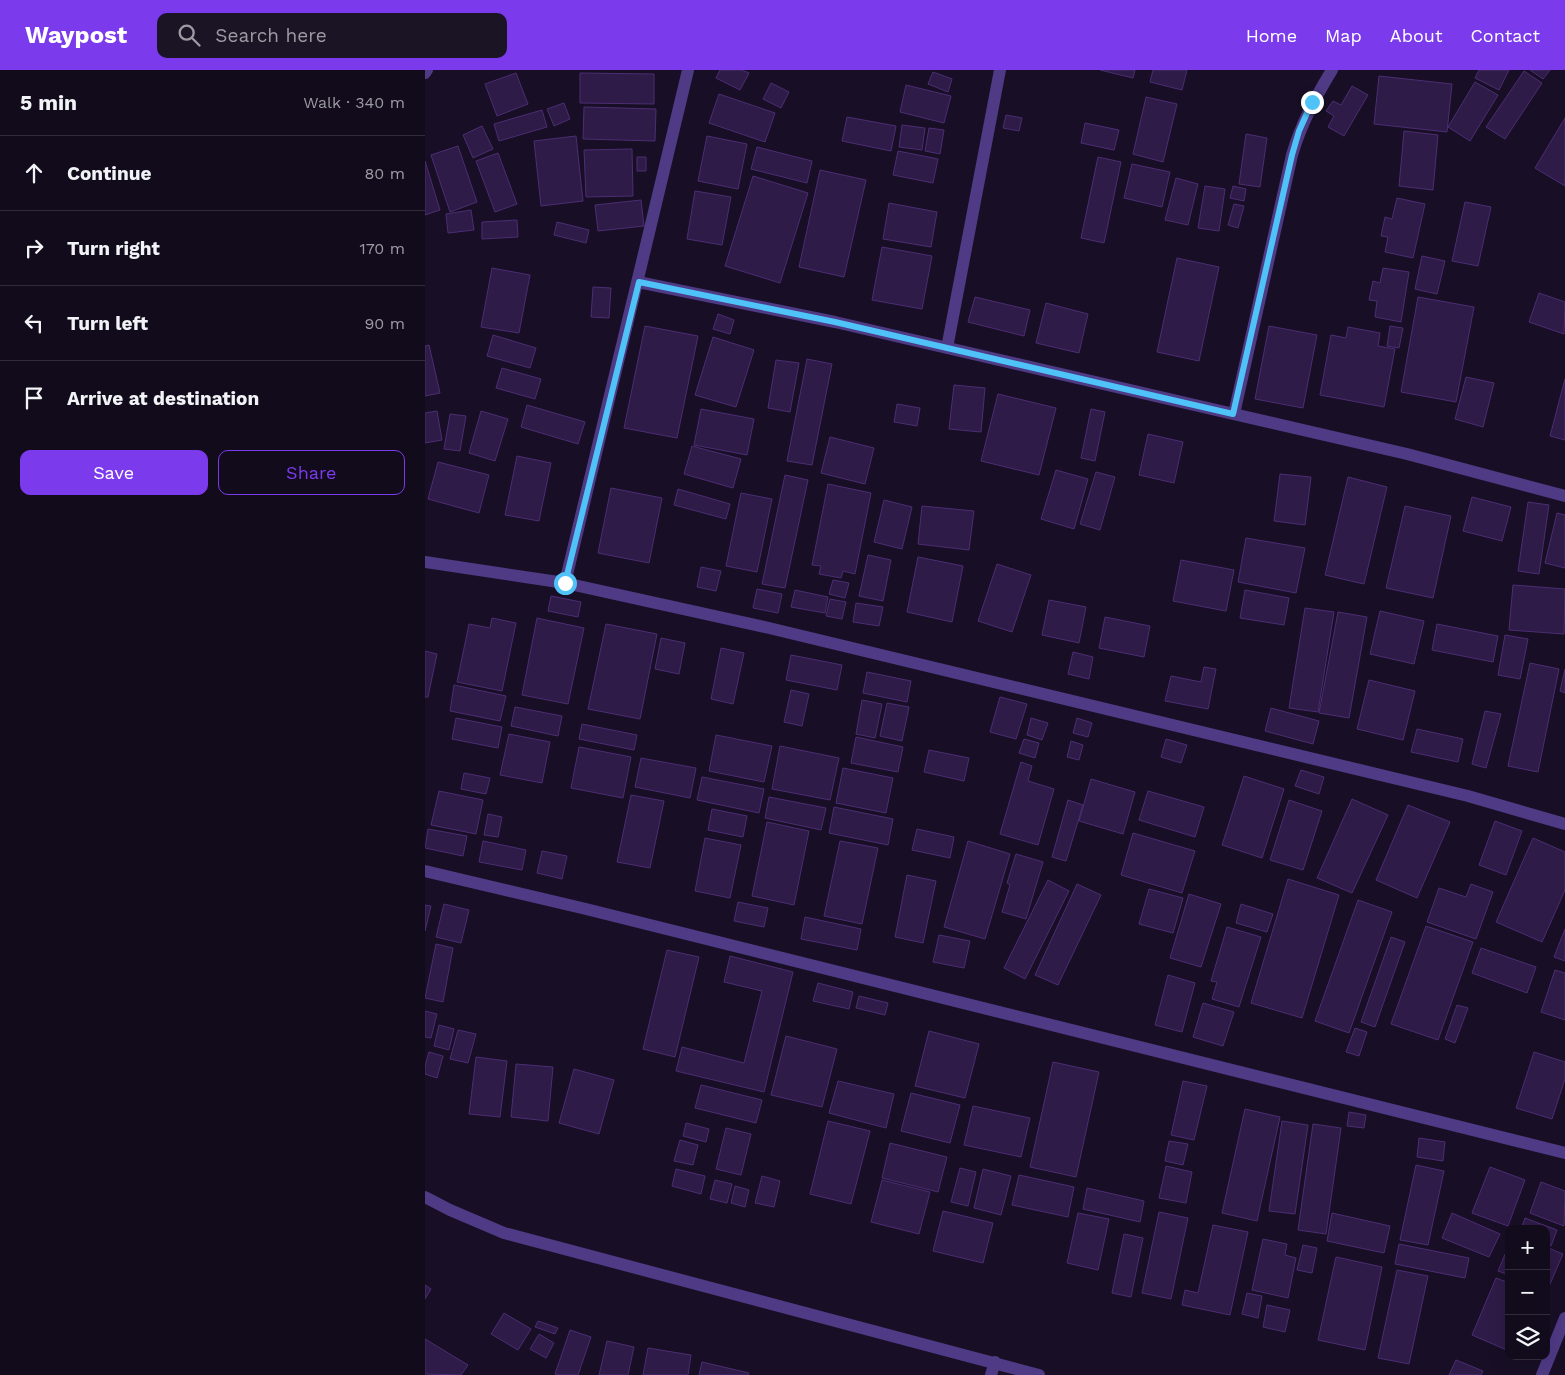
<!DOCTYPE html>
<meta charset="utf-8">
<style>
:root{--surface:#120b1c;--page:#1b1425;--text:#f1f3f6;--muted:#9c9ba3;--line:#312b3b;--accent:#7c3aed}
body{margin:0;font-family:"Work Sans",sans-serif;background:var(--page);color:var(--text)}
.controls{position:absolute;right:15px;bottom:15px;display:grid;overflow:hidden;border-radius:10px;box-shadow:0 5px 20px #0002}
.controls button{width:45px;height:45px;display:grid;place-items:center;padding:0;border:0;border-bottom:1px solid var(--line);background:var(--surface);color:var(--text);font:25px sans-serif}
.stop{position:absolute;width:15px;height:15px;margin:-11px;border:4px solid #4fc3f7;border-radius:50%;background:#fff}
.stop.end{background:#4fc3f7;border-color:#fff;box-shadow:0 1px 5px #0008}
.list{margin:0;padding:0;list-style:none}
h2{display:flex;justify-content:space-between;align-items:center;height:65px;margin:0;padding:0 20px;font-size:21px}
h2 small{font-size:16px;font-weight:400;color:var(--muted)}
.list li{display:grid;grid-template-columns:32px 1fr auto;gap:15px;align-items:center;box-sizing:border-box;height:75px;padding:0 20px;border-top:1px solid var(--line)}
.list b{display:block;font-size:19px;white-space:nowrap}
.list em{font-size:16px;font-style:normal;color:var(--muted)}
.actions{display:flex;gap:10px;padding:15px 20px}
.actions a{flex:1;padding:11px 0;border:1px solid var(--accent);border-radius:10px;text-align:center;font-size:18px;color:var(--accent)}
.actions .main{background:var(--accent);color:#fff}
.icon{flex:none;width:28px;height:28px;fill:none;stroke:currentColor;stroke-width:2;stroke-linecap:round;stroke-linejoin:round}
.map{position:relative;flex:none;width:1140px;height:1305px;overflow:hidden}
header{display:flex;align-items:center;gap:30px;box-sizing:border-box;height:70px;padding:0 25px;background:var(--accent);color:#fff}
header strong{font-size:24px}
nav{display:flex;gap:28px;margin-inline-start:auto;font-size:18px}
.search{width:350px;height:45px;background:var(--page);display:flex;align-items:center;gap:12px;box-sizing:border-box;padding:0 18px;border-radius:10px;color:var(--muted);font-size:19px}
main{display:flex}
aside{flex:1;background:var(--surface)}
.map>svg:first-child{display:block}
.building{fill:#2e1b47;stroke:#4c2d73}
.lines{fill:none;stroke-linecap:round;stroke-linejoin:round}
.minor{stroke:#4f3a85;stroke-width:12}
.route{stroke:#4fc3f7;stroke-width:6}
</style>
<header>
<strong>Waypost</strong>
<div class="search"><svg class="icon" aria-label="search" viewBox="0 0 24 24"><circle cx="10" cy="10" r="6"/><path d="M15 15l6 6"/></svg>Search here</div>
<nav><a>Home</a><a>Map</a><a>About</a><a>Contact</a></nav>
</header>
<main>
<aside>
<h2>5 min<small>Walk · 340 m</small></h2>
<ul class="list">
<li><svg class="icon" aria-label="ahead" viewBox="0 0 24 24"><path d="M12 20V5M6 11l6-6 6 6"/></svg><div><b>Continue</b></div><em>80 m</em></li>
<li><svg class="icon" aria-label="right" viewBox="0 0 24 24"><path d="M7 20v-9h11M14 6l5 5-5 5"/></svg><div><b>Turn right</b></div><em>170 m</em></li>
<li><svg class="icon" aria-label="left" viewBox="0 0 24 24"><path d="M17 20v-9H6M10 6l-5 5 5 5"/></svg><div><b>Turn left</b></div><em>90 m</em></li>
<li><svg class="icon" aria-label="arrive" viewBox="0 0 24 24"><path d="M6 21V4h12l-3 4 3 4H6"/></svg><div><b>Arrive at destination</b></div></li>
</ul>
<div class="actions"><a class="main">Save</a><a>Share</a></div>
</aside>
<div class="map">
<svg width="1140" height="1305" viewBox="0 0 1140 1305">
<rect width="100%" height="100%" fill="#180f26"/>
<path class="building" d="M295 0H317L324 3 315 20 291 8Z
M675 0H710L708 8Z
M728 0H762L757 20 725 12Z
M1054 0H1084L1074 20 1050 8Z
M1105 0H1125L1118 9Z
M1099 1 1117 13 1080 69 1061 57Z
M508 2 527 9 523 22 503 14Z
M91 3 103 34 72 46 60 14Z
M155 3 229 4V34L155 33Z
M954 6 1027 14 1022 62 949 54Z
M1050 12 1073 25 1045 71 1023 57Z
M346 13 364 22 356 38 338 29Z
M481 15 526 26 519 53 475 42Z
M927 16 943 25 919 66 903 57 909 46 901 41 908 31 916 35Z
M294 24 350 43 340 72 284 53Z
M721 27 752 34 738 92 708 84Z
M139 33 145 49 129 56 122 39Z
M159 37 231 39 230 71 158 69Z
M117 40 122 57 74 71 69 54Z
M581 45 597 48 594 61 578 58Z
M422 47 471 56 466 81 417 71Z
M1140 48V116L1110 98Z
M660 53 694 60 689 80 656 73Z
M477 55 500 58 497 80 474 77Z
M57 56 68 79 48 88 38 65Z
M504 58 519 60 515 84 500 81Z
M979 61 1013 65 1008 120 974 116Z
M821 64 842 68 835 117 814 114Z
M151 66 158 131 116 136 109 71Z
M282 66 322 74 313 119 273 111Z
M33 76 52 132 25 142 6 85Z
M332 77 387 91 382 113 326 99Z
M207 79 208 126 161 127 159 80Z
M473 81 513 89 508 113 468 105Z
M73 83 92 134 70 142 51 91Z
M212 87H221V101H212Z
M673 87 696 92 679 173 656 168Z
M0 91 15 140 0 145Z
M707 94 745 102 737 137 699 128Z
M395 100 441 110 419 207 374 197Z
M328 106 383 123 355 213 300 196Z
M751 108 773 114 763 155 740 150Z
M780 116 800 119 794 161 773 158Z
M808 116 821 119 819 131 805 128Z
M270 121 306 127 297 175 262 169Z
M972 128 1000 134 988 188 960 182 963 167 956 166 960 147 967 149Z
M216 130 219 156 173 161 170 135Z
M1040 132 1066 137 1053 196 1027 191Z
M464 133 512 142 506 177 458 169Z
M809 134 819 136 813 158 803 155Z
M46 140 49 160 23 163 21 144Z
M92 150 93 167 57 169V152Z
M132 152 164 160 161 173 129 165Z
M457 177 507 186 497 239 447 230Z
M997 186 1020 191 1012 224 990 219Z
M752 188 794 197 774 291 732 282Z
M67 198 105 205 94 263 56 257Z
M958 198 984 202 976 252 950 247 952 231 944 230 948 211 955 213Z
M168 217 186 218 184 248 166 247Z
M1114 223 1140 232 1139 264 1104 252Z
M550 227 605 240 599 266 543 252Z
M993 227 1049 237 1031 332 976 322Z
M621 233 663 244 654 283 611 273Z
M293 244 309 250 305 264 288 259Z
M220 256 273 266 252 368 199 358Z
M844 256 892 265 878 338 830 329Z
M965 256 978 258 974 278 962 276Z
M923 257 955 263 953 276 970 279 959 337 895 325 906 265 921 268Z
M68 265 111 278 105 298 62 286Z
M288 267 329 280 311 337 270 325Z
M4 275 15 323 0 326V276Z
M382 289 407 294 387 395 362 391Z
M351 290 374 293 365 342 343 338Z
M77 298 116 309 110 329 71 318Z
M1041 307 1069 313 1058 357 1030 349Z
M1140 309V370L1125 366Z
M529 315 560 318 556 362 524 359Z
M573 324 631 338 614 405 556 391Z
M472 334 495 338 492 356 469 352Z
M102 335 160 352 153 374 96 357Z
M276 339 329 349 322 385 269 375Z
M666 339 680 342 670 391 656 388Z
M12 341 17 370 0 373V343Z
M56 341 83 349 70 391 44 383Z
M25 344 41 346 35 381 19 379Z
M723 364 758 372 749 413 714 405Z
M405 367 449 378 440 414 396 403Z
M267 376 316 389 308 418 259 404Z
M92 386 126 393 114 451 80 445Z
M13 392 64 405 54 443 3 429Z
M631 400 663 409 649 459 616 449Z
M671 402 690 407 675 460 655 454Z
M855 404 886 407 880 455 849 451Z
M360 405 383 410 360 518 337 514Z
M923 407 962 417 939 514 900 505Z
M403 414 446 423 430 504 418 501 416 508 394 504 396 496 387 495Z
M186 418 237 428 224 493 173 483Z
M253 419 305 434 301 449 249 435Z
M316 423 347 429 332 502 301 496Z
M1047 427 1086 437 1077 471 1038 461Z
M459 430 487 437 477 479 449 472Z
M1103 432 1124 435 1114 504 1093 501Z
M497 436 549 441 544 480 493 474Z
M980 436 1026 446 1008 528 961 518Z
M1132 443 1140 445V498L1120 493Z
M821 468 880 478 871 523 813 512Z
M443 485 466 490 458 531 434 526Z
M493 487 538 496 527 552 482 542Z
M756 490 809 500 801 541 748 531Z
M572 494 606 505 587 562 553 551Z
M276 497 296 501 291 521 272 517Z
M408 510 424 513 420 528 404 524Z
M1088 515 1140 519 1139 564 1084 560Z
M332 519 357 524 353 543 328 538Z
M370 520 403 527 400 543 366 537Z
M820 520 864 528 859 555 815 548Z
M126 526 156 532 153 547 123 541Z
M405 529 421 532 417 549 401 546Z
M624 530 661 537 654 573 617 565Z
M431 533 458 537 454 556 428 552Z
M880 538 909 542 893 642 864 638Z
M955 541 999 551 989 594 945 584Z
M913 542 942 547 924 648 894 643Z
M680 547 725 556 719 587 674 578Z
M67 548 91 553 77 621 32 612 44 554 65 558Z
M112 548 159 558 143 634 97 625Z
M181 554 232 564 215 649 163 639Z
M1012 554 1073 566 1068 592 1007 580Z
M1080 565 1103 569 1095 609 1073 605Z
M236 568 260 573 254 604 230 599Z
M296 578 319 583 308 634 286 629Z
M0 581 12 584 3 627H0Z
M648 582 668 587 664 609 643 604Z
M366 585 417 595 412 620 361 610Z
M1105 593 1134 599 1113 702 1083 696Z
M779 597 791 599 783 639 740 631 746 606 776 612Z
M1140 599V623L1135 621Z
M442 602 486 611 482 632 438 623Z
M944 610 990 621 978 670 932 659Z
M29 615 81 626 75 651 25 641Z
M366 620 384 624 377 656 359 652Z
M575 627 602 634 591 669 565 662Z
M437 630 457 634 450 668 431 664Z
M462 633 484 637 477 671 455 666Z
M90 637 137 646 133 666 86 656Z
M846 638 894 651 888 674 840 661Z
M1060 641 1076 644 1061 698 1047 694Z
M31 648 77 657 73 678 27 669Z
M606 648 623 653 617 670 602 665Z
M652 648 667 653 663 667 648 663Z
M157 654 212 665 209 680 154 669Z
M992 659 1038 669 1033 692 986 682Z
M84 664 125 672 117 713 75 705Z
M291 665 347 676 339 712 284 701Z
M431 667 478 677 473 702 426 693Z
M599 669 614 673 610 688 594 683Z
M741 669 762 675 756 693 736 687Z
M646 671 658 675 654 690 642 687Z
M355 676 414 688 405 730 347 719Z
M154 677 206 687 198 728 146 718Z
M504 680 544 688 539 711 499 702Z
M216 688 271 698 265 728 210 717Z
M596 692 607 696 603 711 629 719 613 775 575 764Z
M418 698 468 708 461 743 411 733Z
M876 700 899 707 894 724 870 716Z
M39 703 65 708 61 724 36 719Z
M819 706 859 719 837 788 797 775Z
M277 707 339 719 334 743 272 730Z
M666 709 710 722 698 764 654 751Z
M14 721 58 730 51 764 6 755Z
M723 721 779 737 770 767 714 750Z
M206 725 239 731 225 798 192 792Z
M344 727 401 738 396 760 340 748Z
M927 729 963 745 927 823 892 808Z
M643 730 658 735 641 791 627 787Z
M864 730 897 741 878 800 845 790Z
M983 735 1025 752 992 828 951 810Z
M409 737 468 749 463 775 404 763Z
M287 739 322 746 318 767 283 760Z
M63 744 77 747 73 767 59 765Z
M1070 751 1097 761 1081 805 1054 795Z
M342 752 384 761 369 835 327 826Z
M3 759 42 766 38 786 0 778Z
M492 759 529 767 525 788 487 780Z
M708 763 770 781 757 823 696 805Z
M280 768 316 775 305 828 270 821Z
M1108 768 1140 782V820L1117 872 1071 852Z
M58 771 101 780 97 800 54 792Z
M415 771 453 778 437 854 399 846Z
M543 771 585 784 560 869 519 857Z
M117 781 142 786 137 809 112 803Z
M591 784 618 792 601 849 577 842 585 815 582 813Z
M482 805 511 811 498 873 470 867Z
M863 809 914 825 877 948 826 933Z
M623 810 644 821 600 909 579 898Z
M652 814 676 825 633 915 610 905Z
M1046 814 1068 822 1051 869 1002 852 1014 818 1041 827Z
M724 819 758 828 748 863 714 854Z
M764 824 796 834 776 897 745 888Z
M933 830 967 842 924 963 890 951Z
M313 832 343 838 339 857 309 851Z
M19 834 44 840 36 873 11 867Z
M816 834 848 844 842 862 811 853Z
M0 835 6 836 0 861Z
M380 847 436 859 432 880 376 869Z
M1001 856 1048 872 1013 970 966 954Z
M802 857 836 867 814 937 787 929 792 912 786 911Z
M1140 859V891L1129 887Z
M514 865 545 871 539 898 508 892Z
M966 867 980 872 950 957 936 952Z
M11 874 28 878 18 932 0 928Z
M1056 878 1111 897 1102 923 1047 903Z
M242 880 274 887 250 987 218 979Z
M305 886 368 902 339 1022 251 1001 257 977 319 993 337 921 299 912Z
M1130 900 1140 903V950L1116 942Z
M743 905 770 913 757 962 730 955Z
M393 913 428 922 424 939 388 931Z
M434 926 463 933 460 945 431 938Z
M778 933 809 942 798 976 768 967Z
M1032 935 1043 938 1030 973 1020 969Z
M0 941 12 944 6 968 0 967Z
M14 955 29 959 24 980 9 976Z
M930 958 942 962 934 986 921 982Z
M33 960 51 964 43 993 25 989Z
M504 961 554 974 540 1028 490 1016Z
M361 966 412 979 397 1037 346 1025Z
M4 982 18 986 12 1008 0 1004V996Z
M1109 982 1140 992V1009L1127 1049 1091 1038Z
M51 987 82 991 75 1047 44 1044Z
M628 992 674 1002 651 1107 605 1097Z
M91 994 128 997 123 1051 86 1047Z
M149 999 189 1010 174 1064 134 1053Z
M413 1011 469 1024 461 1058 404 1043Z
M758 1011 782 1016 769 1070 746 1065Z
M276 1015 337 1030 331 1053 270 1038Z
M486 1023 535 1035 525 1073 476 1061Z
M548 1036 605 1048 596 1087 539 1075Z
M820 1039 855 1047 832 1151 797 1143Z
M924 1042 941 1045 939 1058 922 1056Z
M403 1051 445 1061 426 1134 385 1124Z
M857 1051 883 1055 870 1144 844 1141Z
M261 1053 284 1059 281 1072 258 1066Z
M888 1054 916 1058 901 1164 873 1160Z
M301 1058 326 1064 316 1105 291 1099Z
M994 1068 1020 1072 1018 1091 992 1087Z
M255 1070 273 1075 268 1095 249 1091Z
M744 1071 763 1074 758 1095 740 1091Z
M465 1073 522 1087 513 1122 457 1108Z
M991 1095 1019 1101 1003 1175 975 1170Z
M741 1096 767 1102 761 1133 734 1128Z
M1065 1097 1100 1110 1083 1156 1047 1143Z
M535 1098 551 1102 543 1136 526 1132Z
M251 1099 280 1106 276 1124 247 1116Z
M558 1099 586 1106 576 1145 549 1138Z
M594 1105 649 1117 643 1147 587 1135Z
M337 1106 355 1111 349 1137 330 1133Z
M290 1110 307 1114 302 1133 285 1129Z
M457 1110 505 1122 494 1164 446 1152Z
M1116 1112 1140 1121 1139 1156 1105 1143Z
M310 1116 324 1120 320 1137 306 1133Z
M662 1118 719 1131 715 1152 658 1139Z
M518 1141 568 1153 558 1193 508 1181Z
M734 1142 763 1148 746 1229 717 1223Z
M653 1143 684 1149 673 1200 642 1193Z
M907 1143 965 1156 959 1183 902 1171Z
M1027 1143 1075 1164 1064 1187 1017 1168Z
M1100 1148 1132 1160 1126 1176 1121 1174V1159H1096Z
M788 1155 823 1162 805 1245 757 1235 760 1220 773 1223Z
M699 1164 718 1168 706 1227 687 1223Z
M838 1169 862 1174 860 1185 871 1188 863 1228 827 1220Z
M974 1174 1044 1188 1040 1208 970 1194Z
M878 1175 892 1178 887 1203 872 1200Z
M1084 1175V1205L1073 1201Z
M1121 1177 1138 1184 1122 1221H1121Z
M911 1187 957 1197 940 1280 893 1270Z
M972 1200 1003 1206 984 1294 953 1288Z
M1071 1208 1084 1213V1281L1047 1265Z
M0 1215 6 1219 0 1229Z
M822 1223 837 1226 833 1248 817 1244Z
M842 1235 865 1240 860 1262 838 1257Z
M79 1243 106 1259 93 1280 66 1264Z
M113 1251 133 1258 130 1264 110 1257Z
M145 1260 166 1267 153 1305H134L130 1304Z
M114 1264 129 1273 121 1288 105 1279Z
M0 1269 43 1295 36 1305 0 1304Z
M182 1271 209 1277 203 1305H174Z
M223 1278 266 1285 263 1305H218Z
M1031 1290 1058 1301 1056 1305H1024Z
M277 1292 324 1303 323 1305H274Z"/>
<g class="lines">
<path class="minor" d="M0 3 2 0
M213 212 410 252 982 384 1140 426
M522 278 575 0
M809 344 867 85C876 54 890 28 907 0
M0 492 140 513 344 558 1043 726 1140 754
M140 513 263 0
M0 801 161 839 1140 1083
M0 1127 25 1140 79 1163 614 1305
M566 1305 570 1292
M1117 1305 1140 1248"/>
</g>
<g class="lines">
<path class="route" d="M140 513 214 212 410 252 808 344 867 85 874 61 887 32"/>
</g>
</svg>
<div class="controls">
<button>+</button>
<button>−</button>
<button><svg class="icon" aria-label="layers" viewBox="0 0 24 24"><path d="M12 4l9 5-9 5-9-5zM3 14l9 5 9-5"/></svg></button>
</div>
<div class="stop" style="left:140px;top:513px"></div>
<div class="stop end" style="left:887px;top:32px"></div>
</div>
</main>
